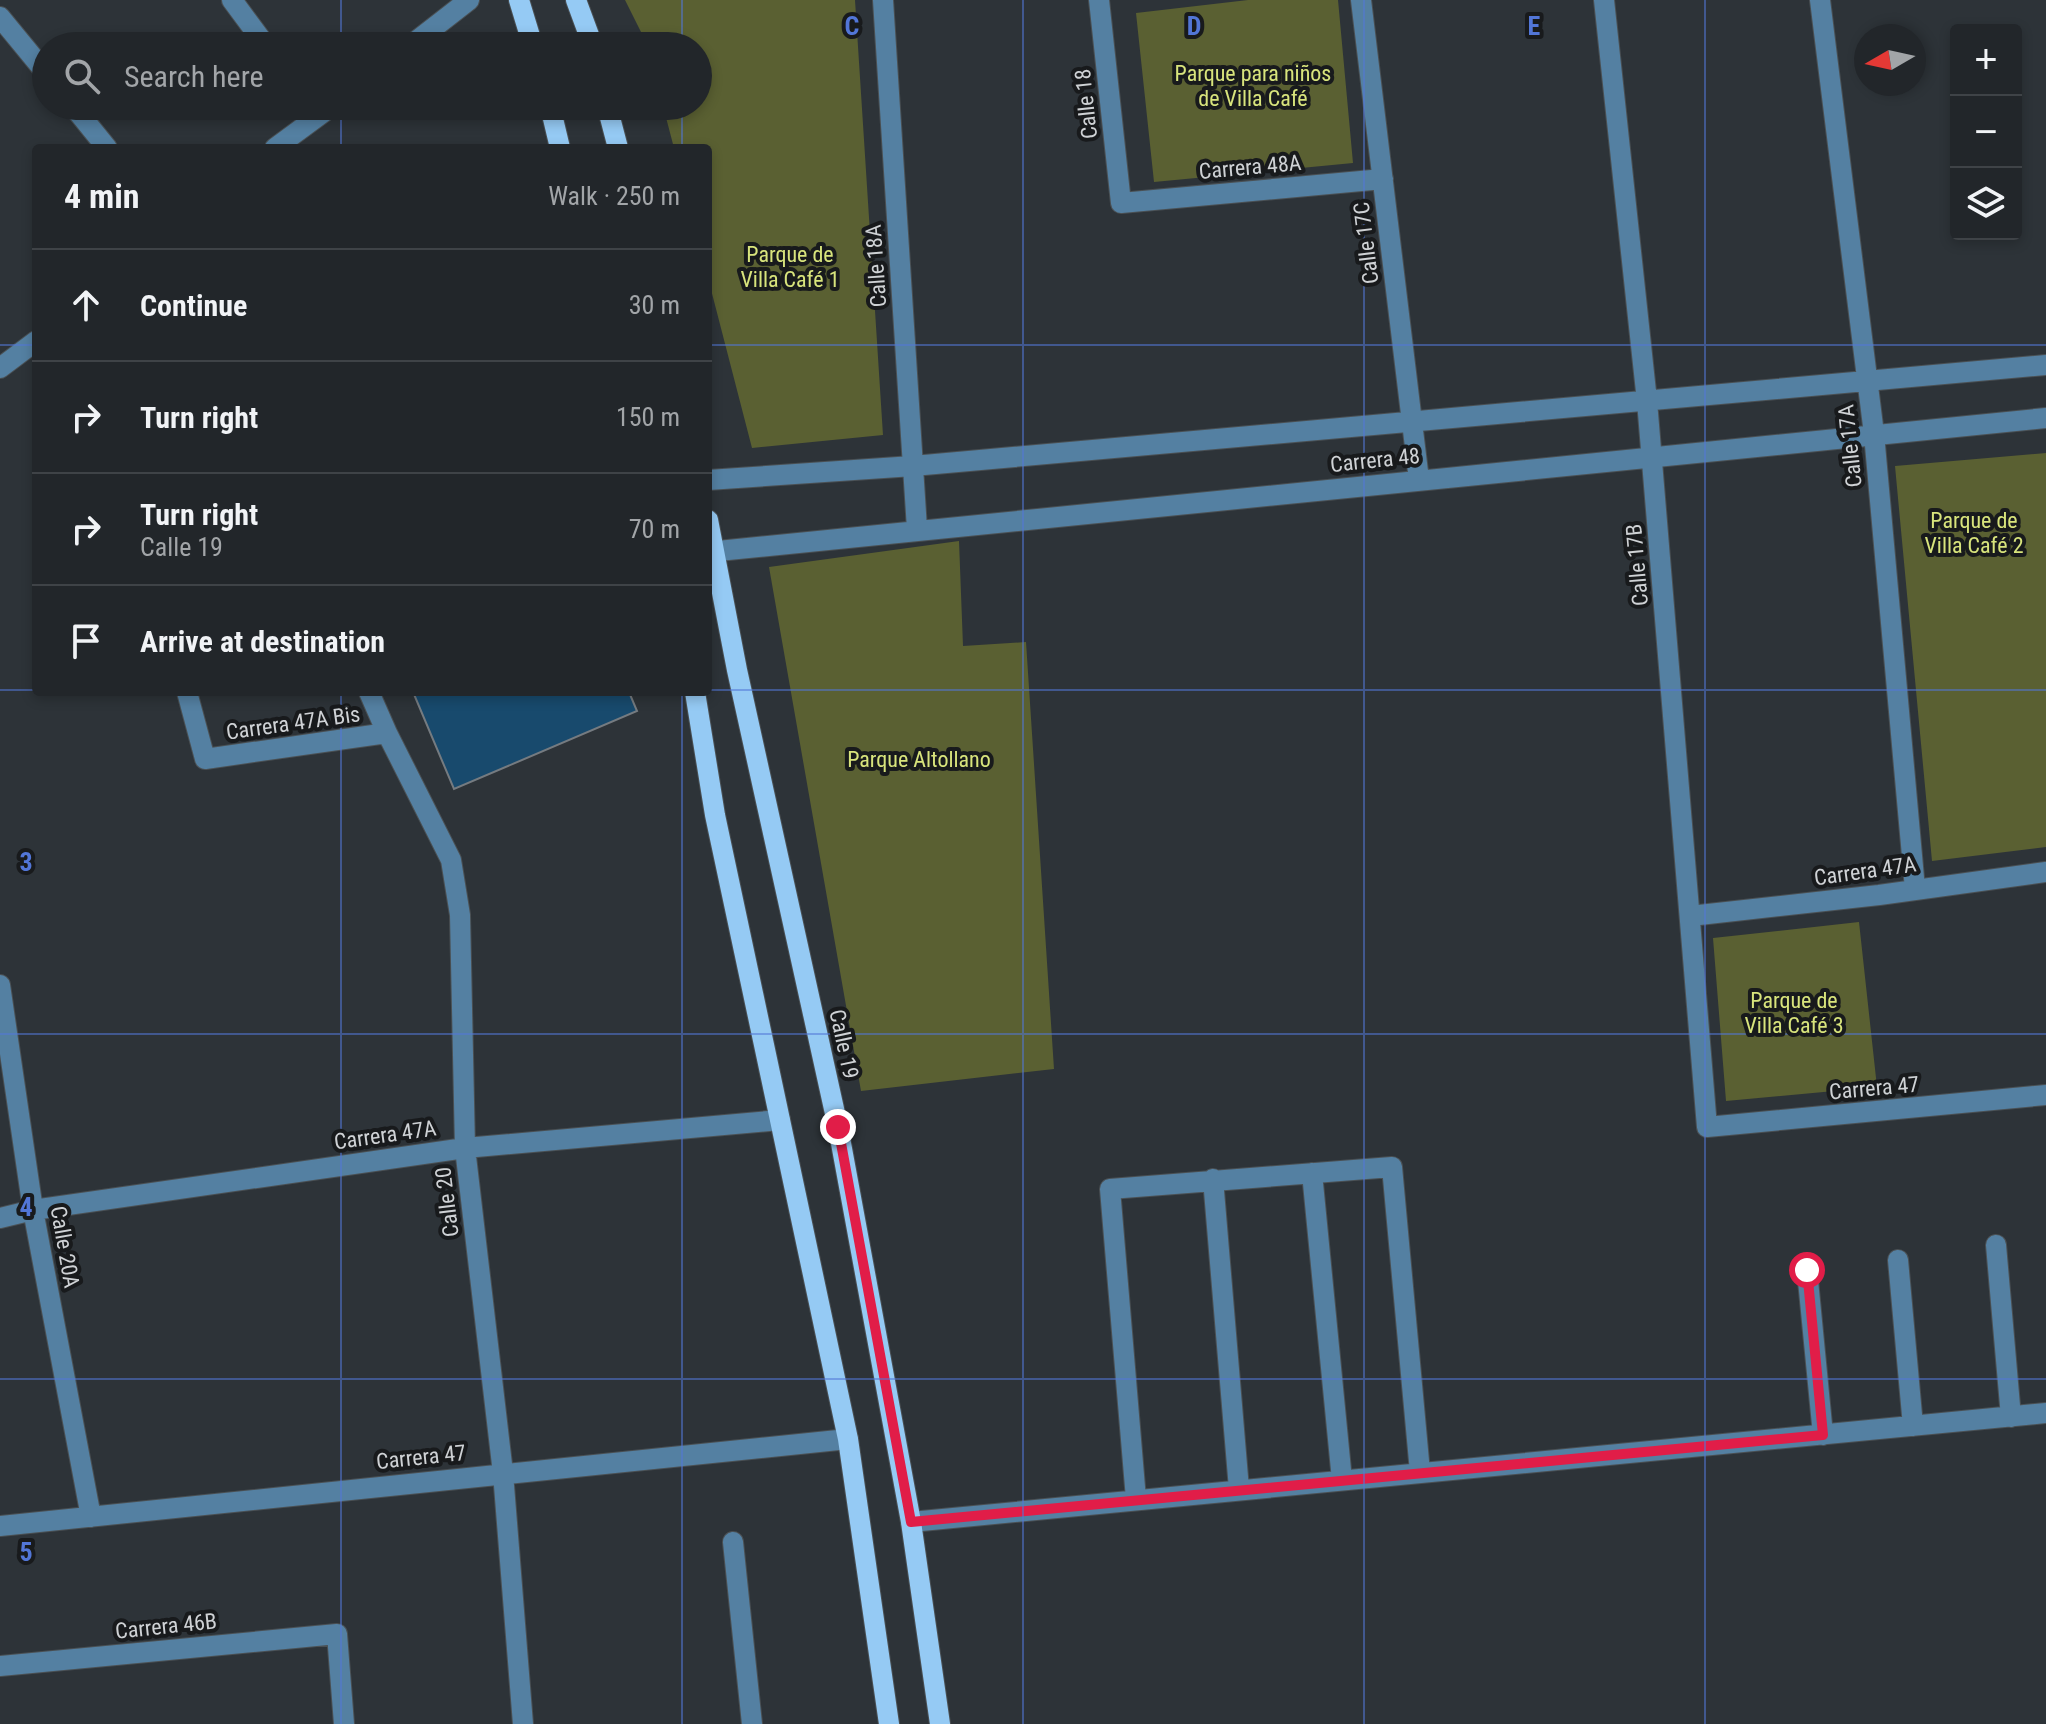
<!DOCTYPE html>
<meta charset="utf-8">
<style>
:root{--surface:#22262a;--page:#2a2e32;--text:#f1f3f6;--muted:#a2a5a8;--line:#3f4347}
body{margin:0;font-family:"Roboto Condensed",sans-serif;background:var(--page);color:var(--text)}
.controls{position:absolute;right:24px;top:24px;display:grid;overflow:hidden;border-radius:8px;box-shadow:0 4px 12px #0003}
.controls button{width:72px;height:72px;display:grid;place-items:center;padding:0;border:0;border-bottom:2px solid var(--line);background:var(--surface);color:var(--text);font:40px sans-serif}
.compass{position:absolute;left:1854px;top:24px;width:72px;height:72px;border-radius:50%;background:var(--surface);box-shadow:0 4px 12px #0003;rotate:261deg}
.stop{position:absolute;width:24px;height:24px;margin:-18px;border:6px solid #e11d48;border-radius:50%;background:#fff}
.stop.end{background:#e11d48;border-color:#fff;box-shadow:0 2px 8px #0008}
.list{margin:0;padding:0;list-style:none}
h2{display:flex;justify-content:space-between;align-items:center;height:104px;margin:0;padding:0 32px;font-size:34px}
h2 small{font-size:26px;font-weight:400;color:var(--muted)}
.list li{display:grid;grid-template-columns:52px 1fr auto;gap:24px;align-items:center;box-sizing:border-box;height:112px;padding:0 32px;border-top:2px solid var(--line)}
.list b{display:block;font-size:30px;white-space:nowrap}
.list p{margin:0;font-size:26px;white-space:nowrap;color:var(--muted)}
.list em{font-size:26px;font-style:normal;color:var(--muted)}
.icon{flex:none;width:44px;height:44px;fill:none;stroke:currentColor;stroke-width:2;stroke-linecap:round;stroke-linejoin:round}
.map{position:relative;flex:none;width:2046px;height:1724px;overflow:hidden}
.search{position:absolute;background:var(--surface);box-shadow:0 4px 12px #0003;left:32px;top:32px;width:680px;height:88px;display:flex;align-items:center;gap:20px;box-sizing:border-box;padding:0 28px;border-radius:44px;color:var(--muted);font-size:30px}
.panel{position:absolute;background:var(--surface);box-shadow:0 4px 12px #0003;left:32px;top:144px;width:680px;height:552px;border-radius:8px}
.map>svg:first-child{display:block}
.green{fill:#5a6032}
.building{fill:#184a6d;stroke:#757b80;stroke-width:2}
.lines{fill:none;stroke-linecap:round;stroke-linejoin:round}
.minor-casing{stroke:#4a5054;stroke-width:22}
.major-casing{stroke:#4a5054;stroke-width:22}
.minor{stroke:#5480a2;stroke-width:20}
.major{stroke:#95caf4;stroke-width:20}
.route{stroke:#e11d48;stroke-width:10}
.grid{fill:none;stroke:#5276d7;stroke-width:2;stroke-opacity:0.55}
.labels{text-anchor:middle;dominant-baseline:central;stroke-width:8;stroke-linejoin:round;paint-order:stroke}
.park-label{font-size:22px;fill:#d8e47c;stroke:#181a1c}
.street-label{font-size:22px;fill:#cfd2d5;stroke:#181a1c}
.grid-label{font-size:26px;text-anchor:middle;font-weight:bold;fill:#5276d7;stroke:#181a1c;stroke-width:8;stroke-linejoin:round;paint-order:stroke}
</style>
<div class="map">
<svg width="2046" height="1724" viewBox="0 0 2046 1724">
<rect width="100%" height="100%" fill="#2d3338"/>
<path class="green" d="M625 0H855L883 435 752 448 708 278V148H674L663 106H698V46H648Z
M1248 0H1338L1353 163 1154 182 1136 13Z
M2046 453V847L1932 861 1895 466Z
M959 541 963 646 1026 642 1054 1069 861 1091 769 567Z
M1859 922 1877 1087 1726 1101 1713 938Z"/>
<path class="building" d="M413 692H629L637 711 454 789Z"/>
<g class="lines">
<g class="minor-casing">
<path id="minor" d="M232 0 266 46
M883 0 917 529
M1099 0 1121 203 1383 179
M1361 0 1419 480
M1604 0 1647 401 1707 1127 2046 1095
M1820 0 1874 434 1915 889
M0 17 46 73
M410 46 469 0
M73 106 107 148
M275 148 332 106
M0 368 36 341
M708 480 913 466 2046 365
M708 552 2046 418
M187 692 205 759 387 733
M369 692 387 733 451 860 460 915 465 1148 503 1473 523 1724
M1690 916 1879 895 2046 872
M0 985 33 1210 91 1517
M1312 1173 1342 1480
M1213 1179 1239 1489
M0 1218 33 1210 465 1148 780 1120
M1996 1245 2011 1417
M1898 1260 1913 1426
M1807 1270 1823 1435
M1136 1499 1110 1189 1392 1167 1420 1472
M911 1522 2046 1413
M0 1526 848 1439
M733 1542 752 1724
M0 1666 337 1634 344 1724"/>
</g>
<g class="major-casing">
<path id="major" d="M519 0 533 46
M576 0 593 46
M550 106 560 148
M607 106 618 148
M708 520 737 670 838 1127 911 1522 940 1724
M695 692 715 815 848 1439 889 1724"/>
</g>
<use href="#minor" class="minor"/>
<use href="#major" class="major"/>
</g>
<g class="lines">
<path class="route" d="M838 1127 911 1522 1823 1435 1807 1270"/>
</g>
<path class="grid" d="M341 0V46M682 0V46M1023 0V1724M1364 0V1724M1705 0V1724M341 106V148M682 106V148M0 345H36M708 345H2046M0 690H36M708 690H2046M341 692V1724M682 692V1724M0 1034H2046M0 1379H2046"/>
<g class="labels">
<g class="park-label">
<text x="1253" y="73">Parque para niños<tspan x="1253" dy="25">de Villa Café</tspan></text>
<text x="790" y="254">Parque de<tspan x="790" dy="25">Villa Café 1</tspan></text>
<text x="1974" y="520">Parque de<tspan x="1974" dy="25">Villa Café 2</tspan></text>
<text x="919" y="759">Parque Altollano</text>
<text x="1794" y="1000">Parque de<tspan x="1794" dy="25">Villa Café 3</tspan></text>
</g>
<g class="street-label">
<text transform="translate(1086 104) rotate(-96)">Calle 18</text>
<text transform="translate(1250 167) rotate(-5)">Carrera 48A</text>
<text transform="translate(1366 243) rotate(-97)">Calle 17C</text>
<text transform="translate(876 266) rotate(-94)">Calle 18A</text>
<text transform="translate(1850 446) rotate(-96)">Calle 17A</text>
<text transform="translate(1375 460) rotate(-6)">Carrera 48</text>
<text transform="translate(1637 565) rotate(-95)">Calle 17B</text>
<text transform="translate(293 723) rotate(-8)">Carrera 47A Bis</text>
<text transform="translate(1865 871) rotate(-8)">Carrera 47A</text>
<text transform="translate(844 1044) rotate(78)">Calle 19</text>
<text transform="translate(1874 1088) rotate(-5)">Carrera 47</text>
<text transform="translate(385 1135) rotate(-8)">Carrera 47A</text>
<text transform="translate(447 1202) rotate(-97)">Calle 20</text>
<text transform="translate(65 1247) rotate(80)">Calle 20A</text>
<text transform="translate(421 1457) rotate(-6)">Carrera 47</text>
<text transform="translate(166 1626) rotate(-6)">Carrera 46B</text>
</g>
</g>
<g class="grid-label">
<text x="852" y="35">C</text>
<text x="1194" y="35">D</text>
<text x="1534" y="35">E</text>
<text x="26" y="871">3</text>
<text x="26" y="1216">4</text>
<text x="26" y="1561">5</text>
</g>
</svg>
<div class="controls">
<button>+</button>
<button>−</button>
<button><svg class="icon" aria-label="layers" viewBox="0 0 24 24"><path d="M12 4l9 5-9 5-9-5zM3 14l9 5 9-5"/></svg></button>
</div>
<svg class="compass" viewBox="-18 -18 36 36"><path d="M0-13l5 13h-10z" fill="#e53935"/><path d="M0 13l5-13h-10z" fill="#a2a5a8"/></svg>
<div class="stop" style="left:1807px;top:1270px"></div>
<div class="stop end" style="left:838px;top:1127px"></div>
<div class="search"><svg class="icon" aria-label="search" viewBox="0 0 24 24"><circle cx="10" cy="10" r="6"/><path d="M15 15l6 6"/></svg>Search here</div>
<section class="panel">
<h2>4 min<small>Walk · 250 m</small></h2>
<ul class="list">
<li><svg class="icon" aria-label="ahead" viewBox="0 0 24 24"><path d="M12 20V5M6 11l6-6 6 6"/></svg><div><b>Continue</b></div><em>30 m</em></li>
<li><svg class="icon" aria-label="right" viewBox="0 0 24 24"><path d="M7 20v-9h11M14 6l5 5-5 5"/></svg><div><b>Turn right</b></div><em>150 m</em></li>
<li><svg class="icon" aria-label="right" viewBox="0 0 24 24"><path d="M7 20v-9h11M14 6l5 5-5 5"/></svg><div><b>Turn right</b><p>Calle 19</p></div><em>70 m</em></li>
<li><svg class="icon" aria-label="arrive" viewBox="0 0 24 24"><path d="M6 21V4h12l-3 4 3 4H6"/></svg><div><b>Arrive at destination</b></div></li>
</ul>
</section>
</div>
